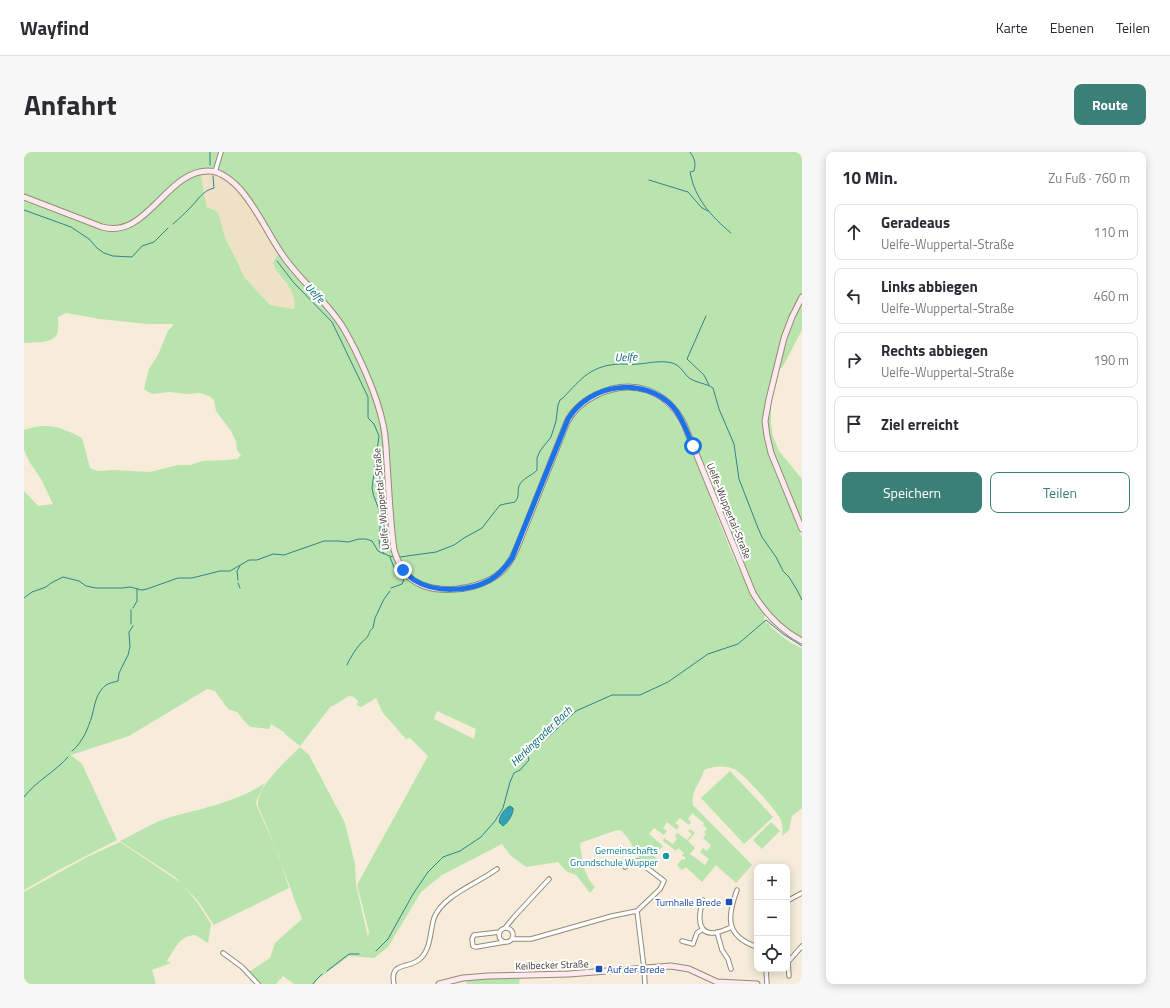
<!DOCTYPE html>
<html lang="de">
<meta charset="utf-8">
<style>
:root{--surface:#fff;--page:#f7f7f7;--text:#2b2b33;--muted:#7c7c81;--line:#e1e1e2;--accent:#3b8076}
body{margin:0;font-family:"Titillium Web",sans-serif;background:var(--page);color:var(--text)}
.controls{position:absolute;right:12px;bottom:12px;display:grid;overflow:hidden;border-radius:8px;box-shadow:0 2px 10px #0003}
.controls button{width:36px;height:36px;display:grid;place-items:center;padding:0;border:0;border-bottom:1px solid var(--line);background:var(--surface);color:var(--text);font:20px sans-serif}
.stop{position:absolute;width:12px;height:12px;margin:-9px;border:3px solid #1a73e8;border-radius:50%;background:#fff}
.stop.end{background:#1a73e8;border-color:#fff;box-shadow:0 1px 4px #0008}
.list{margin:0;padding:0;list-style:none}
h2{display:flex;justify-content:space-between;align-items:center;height:52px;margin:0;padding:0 16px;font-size:17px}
h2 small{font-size:13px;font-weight:400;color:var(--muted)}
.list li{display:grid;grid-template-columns:26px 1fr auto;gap:12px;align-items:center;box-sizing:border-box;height:56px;margin:0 8px 8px;padding:0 8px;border:1px solid var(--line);border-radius:8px}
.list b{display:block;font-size:15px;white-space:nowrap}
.list p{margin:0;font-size:13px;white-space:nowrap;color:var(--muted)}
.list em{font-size:13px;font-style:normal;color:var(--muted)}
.actions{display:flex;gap:8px;padding:12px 16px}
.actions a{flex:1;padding:9px 0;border:1px solid var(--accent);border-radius:8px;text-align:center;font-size:14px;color:var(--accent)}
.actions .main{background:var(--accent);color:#fff}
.icon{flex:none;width:22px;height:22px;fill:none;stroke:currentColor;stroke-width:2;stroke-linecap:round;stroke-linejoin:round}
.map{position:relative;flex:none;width:778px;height:832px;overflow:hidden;border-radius:8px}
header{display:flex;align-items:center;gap:24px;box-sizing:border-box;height:56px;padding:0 20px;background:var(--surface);border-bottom:1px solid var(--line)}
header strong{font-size:19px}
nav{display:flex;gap:22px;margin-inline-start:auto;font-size:14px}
.intro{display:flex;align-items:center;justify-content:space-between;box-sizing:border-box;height:96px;padding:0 24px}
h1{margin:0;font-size:28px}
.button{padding:10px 18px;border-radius:8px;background:var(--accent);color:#fff;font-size:14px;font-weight:700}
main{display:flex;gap:24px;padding:0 24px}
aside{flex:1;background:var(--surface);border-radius:8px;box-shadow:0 2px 10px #0003}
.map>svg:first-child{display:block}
.built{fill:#efe1c6}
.green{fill:#b9e4ad;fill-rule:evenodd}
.water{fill:#31a2b5;stroke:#34828d}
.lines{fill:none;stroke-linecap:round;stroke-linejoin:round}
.stream{stroke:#34828d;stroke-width:1}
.minor-casing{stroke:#938a78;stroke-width:5.5}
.secondary-casing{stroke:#938a78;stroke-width:7}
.minor{stroke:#fff;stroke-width:3.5}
.secondary{stroke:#fde9ee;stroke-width:5}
.route{stroke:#1a73e8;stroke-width:5}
.culture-dot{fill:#0f9aa8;stroke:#fff;stroke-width:1.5}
.transit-dot{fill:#1a4fb4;stroke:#fff;stroke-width:1.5}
.labels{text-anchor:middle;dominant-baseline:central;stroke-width:4;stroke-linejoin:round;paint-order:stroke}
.street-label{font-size:10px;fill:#3c3831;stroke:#fff}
.culture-label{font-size:10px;fill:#0d838f;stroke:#fff;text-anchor:end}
.transit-label{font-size:10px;fill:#164399;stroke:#fff;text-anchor:end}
.water-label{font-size:11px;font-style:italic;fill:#046371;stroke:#fff}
</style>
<header>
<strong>Wayfind</strong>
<nav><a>Karte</a><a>Ebenen</a><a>Teilen</a></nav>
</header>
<div class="intro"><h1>Anfahrt</h1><a class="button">Route</a></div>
<main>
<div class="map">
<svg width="778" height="832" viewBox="0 0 778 832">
<rect width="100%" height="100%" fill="#f6ecd9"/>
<path class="built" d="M177 20 190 21 198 25 204 29 216 39 244 82 255 100 251 107 255 122 269 141 272 149 270 157 246 153 220 125 214 111 202 88 194 60 183 55 180 43Z"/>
<path class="green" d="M0 0H778V140C761 169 754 198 747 230 744 241 740 252 739 263 737 277 741 291 745 305L778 386V489L765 481 746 465 729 441 669 294C663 281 658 265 649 255 622 226 578 231 552 258 557 254 563 249 569 246 593 233 621 236 642 254 657 268 664 291 672 310 693 359 709 418 741 461L740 468C751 479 763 490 778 496V656L768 664 765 678 758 684C759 679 759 672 756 666 751 657 719 621 710 617 701 613 688 614 680 618 677 630 666 640 669 653L728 713 712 731 692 713 678 730 662 715 658 718 653 713 658 707 660 708 662 706 658 703 660 701 654 696 652 699 639 689 640 686 649 692 653 687 651 684 653 681 663 688 668 682 664 679 666 677 671 681 664 689 671 696 666 702 681 713 685 707 676 700 679 696 683 699 687 693 679 686 682 682 680 680 683 677 679 673 680 671 668 661 664 667 667 670 665 673 656 666 651 671 655 674 653 678 643 670 639 676 643 679 640 683 630 676 625 682 639 694 630 704 634 708 628 716 637 723 636 725 616 710 614 703 605 688 598 679 593 678 556 691C558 707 559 723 571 735L566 741 552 723 542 719 534 710 502 715 486 703 478 692 418 723 397 740 364 795 350 806 325 804 293 828 290 832H270L259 824 252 832H235L223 821 246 806 251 791 278 767 283 781C278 765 271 751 266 735 256 707 246 681 234 654 232 635 263 608 276 595L285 603 321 671 331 712 332 733 344 785 345 780 333 733 404 604 386 586 382 587 359 561 352 546 337 555 333 553 334 549 330 545 325 544 309 554H307L276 594 261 582 260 580 247 572 245 577 227 575 223 572 213 560 204 557 191 539 183 537 105 584 47 603 58 612 93 688 35 718 0 738V339L14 354 29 352 17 327 5 309 0 298V278C23 270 37 275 58 286L66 316 73 319 88 318 126 320 154 313H167L178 309 202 308 213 307 217 303 213 298 212 289 207 279 192 259 190 248 185 244 176 241 162 242 146 240 128 242 120 237 125 217 134 203 144 179 150 172H123L76 167 42 161 34 165C34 170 35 177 33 182 29 192 9 190 0 191V46L77 75 0 45ZM186 19 205 27 219 40 260 105 274 123 307 158 320 178 340 218 360 272 368 377 363 340 361 333 364 332 360 283 358 272 339 218 326 191 308 165 271 122 255 100 249 111 251 116C259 129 274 140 270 157L246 153 220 125 214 111 202 88 194 60 183 55 180 43 177 20ZM175 21C168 25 160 29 154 34 135 50 105 88 78 76 82 76 86 78 90 78 111 77 134 50 148 36 156 30 166 22 175 21ZM546 264 499 385 488 407ZM485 411C471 445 400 449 379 419 384 422 389 428 396 431 424 445 465 435 485 411ZM413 559 452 577 450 587 410 567Z
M778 151V178L758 216 755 215 769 167Z
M747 246V272L749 284 755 299 778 327V370C766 341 749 311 744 280 743 268 745 257 747 246Z
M706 619 749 665 720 692 677 646Z
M241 631 233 647 232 652 255 704 265 736 190 773 174 749 158 732 173 750 187 772 184 791 171 783C155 784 151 797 143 809L147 811 128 818 132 832H0V740L65 704 96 690 157 731 151 725 96 689C113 681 129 670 147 665 176 657 216 649 241 631Z
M747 670 756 679 738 697 729 688Z
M496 825 495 832H443L442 829 462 826Z"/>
<path class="water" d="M486 654 489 656C490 661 484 671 479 674L475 670C476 663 480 657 486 654Z"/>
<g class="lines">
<path class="stream" d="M666 0C671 7 672 11 670 19L666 20C671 47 687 64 707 81
M186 13V0
M625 28 664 40 678 56 684 59
M0 58 47 75 65 87 73 96 80 101 89 104 108 105 118 94 130 90 144 76
M149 72C155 67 160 62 166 56 174 48 178 39 190 36L189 24
M253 109 270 131 308 170 344 245V266L350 272 355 284 348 336C349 346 355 354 356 363 359 379 346 402 370 405
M682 164 663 207 680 223 685 233
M366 405 371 418 380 427 378 432 367 436
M376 405 412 400 430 393 440 386 458 376 476 353 491 350C496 344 493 340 495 334 498 326 508 324 513 318V306L516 299 527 285 532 269 534 253 536 248 539 246C558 226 567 213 597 212 603 212 609 213 615 212 626 211 637 208 648 211 656 213 659 220 664 225 671 231 682 231 689 236L695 257 710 292 715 327 734 376 738 385 752 405 759 419 765 425 773 438 778 448
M214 428 213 419 216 414
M214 431 216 436
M0 446 8 440 22 435 27 431 39 425 55 429 62 434 72 436H98L106 435 118 438 123 437 154 426H168L196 419H206L225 408H233L249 402 260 403 300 389H314L324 390 335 387H342L348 389 354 399 360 402
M109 456 113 449V437
M107 458V472
M323 513C326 506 331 498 337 491 339 489 342 487 344 484 346 480 345 479 349 476L351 466 360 447 366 439
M48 599C59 590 64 576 68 564 71 552 72 541 82 533 85 531 90 530 94 529L95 521 104 503 106 495 105 480 109 474
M0 645C12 629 31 620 44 605
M352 799 364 787 389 742 404 720 419 705 436 699 457 685 471 669 479 656 486 630 490 621 496 618 505 608 504 604 552 559 588 543H616L644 530 684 502 714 492 742 468 759 482 778 494
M303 819 325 802H335
M289 832 292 828 298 822"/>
<g class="minor-casing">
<path id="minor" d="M191 20 197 0
M601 715 609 709H614L640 729 636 737 613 759 620 816 621 832
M713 738C703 765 701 784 733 795
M679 748C676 757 671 780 687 781 693 782 702 777 708 775
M763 749 778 741
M475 783a7 7 0 1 1 14 0a7 7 0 1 1-14 0Z
M481 776 490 765 525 727
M476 780 450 783 448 787 449 794 452 795 481 790
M693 780 698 798 704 807 707 817
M488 787H507L588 764 613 759
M658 789 669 792 673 781 679 777
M199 801 218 815 234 832
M742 817 743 832
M765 824 764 810 778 794
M370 832C365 808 386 818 397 806 407 796 406 779 410 766 418 745 449 733 467 721L473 717"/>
</g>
<g class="secondary-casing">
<path id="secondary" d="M0 45 78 75C123 88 142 18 185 19 196 19 206 27 214 35 233 55 244 83 260 105 278 131 304 150 320 177 335 203 353 243 359 272 362 284 362 298 363 311 365 340 366 369 370 398 373 408 377 417 385 425 408 445 456 439 477 420 487 411 491 400 496 388L543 270C549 258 560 249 572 243 607 226 642 237 660 272L729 441C741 461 757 478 778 489
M778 145 768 165 760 186 745 247 741 269 743 284 747 301 778 377
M415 832 439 826 464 824 545 822 647 814 665 817 693 830 733 832"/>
</g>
<use href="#minor" class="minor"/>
<use href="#secondary" class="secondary"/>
</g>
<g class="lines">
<path class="route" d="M379 418C382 421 386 425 390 428 410 441 445 440 466 428 475 423 482 415 488 406L544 267C566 231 620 224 649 255 659 266 663 281 669 294"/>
</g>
<circle class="culture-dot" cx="642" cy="704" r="4"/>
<g class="transit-dot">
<rect x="701" y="746" width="8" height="8" rx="2"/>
<rect x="571" y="813" width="8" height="8" rx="2"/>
</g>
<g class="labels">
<g class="street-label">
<text transform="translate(357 347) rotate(-95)">Uelfe-Wuppertal-Straße</text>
<text transform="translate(705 359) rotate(68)">Uelfe-Wuppertal-Straße</text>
<text transform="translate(528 813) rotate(-2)">Keilbecker Straße</text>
</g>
<g class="culture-label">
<text x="634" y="698">Gemeinschafts<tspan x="634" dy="12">Grundschule Wupper</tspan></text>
</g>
<g class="transit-label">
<text x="697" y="750">Turnhalle Brede</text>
<text x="583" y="817" text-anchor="start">Auf der Brede</text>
</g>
<g class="water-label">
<text transform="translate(291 141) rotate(46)">Uelfe</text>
<text transform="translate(602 205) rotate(-3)">Uelfe</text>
<text transform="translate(517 584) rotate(-44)">Herkingrader Bach</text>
</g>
</g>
</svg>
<div class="controls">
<button>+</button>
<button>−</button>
<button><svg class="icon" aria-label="locate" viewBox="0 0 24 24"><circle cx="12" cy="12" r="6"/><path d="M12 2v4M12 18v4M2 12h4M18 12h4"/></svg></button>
</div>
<div class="stop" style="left:669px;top:294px"></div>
<div class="stop end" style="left:379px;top:418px"></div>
</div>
<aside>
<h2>10 Min.<small>Zu Fuß · 760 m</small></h2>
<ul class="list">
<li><svg class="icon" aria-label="ahead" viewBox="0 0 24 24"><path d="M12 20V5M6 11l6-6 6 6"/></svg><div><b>Geradeaus</b><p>Uelfe-Wuppertal-Straße</p></div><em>110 m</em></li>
<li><svg class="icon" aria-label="left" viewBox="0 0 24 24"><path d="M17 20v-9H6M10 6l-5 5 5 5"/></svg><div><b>Links abbiegen</b><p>Uelfe-Wuppertal-Straße</p></div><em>460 m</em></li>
<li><svg class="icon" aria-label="right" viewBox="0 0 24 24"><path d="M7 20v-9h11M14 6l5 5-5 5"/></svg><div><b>Rechts abbiegen</b><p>Uelfe-Wuppertal-Straße</p></div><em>190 m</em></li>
<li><svg class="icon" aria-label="arrive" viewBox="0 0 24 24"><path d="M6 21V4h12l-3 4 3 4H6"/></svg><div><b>Ziel erreicht</b></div></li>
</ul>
<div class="actions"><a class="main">Speichern</a><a>Teilen</a></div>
</aside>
</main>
